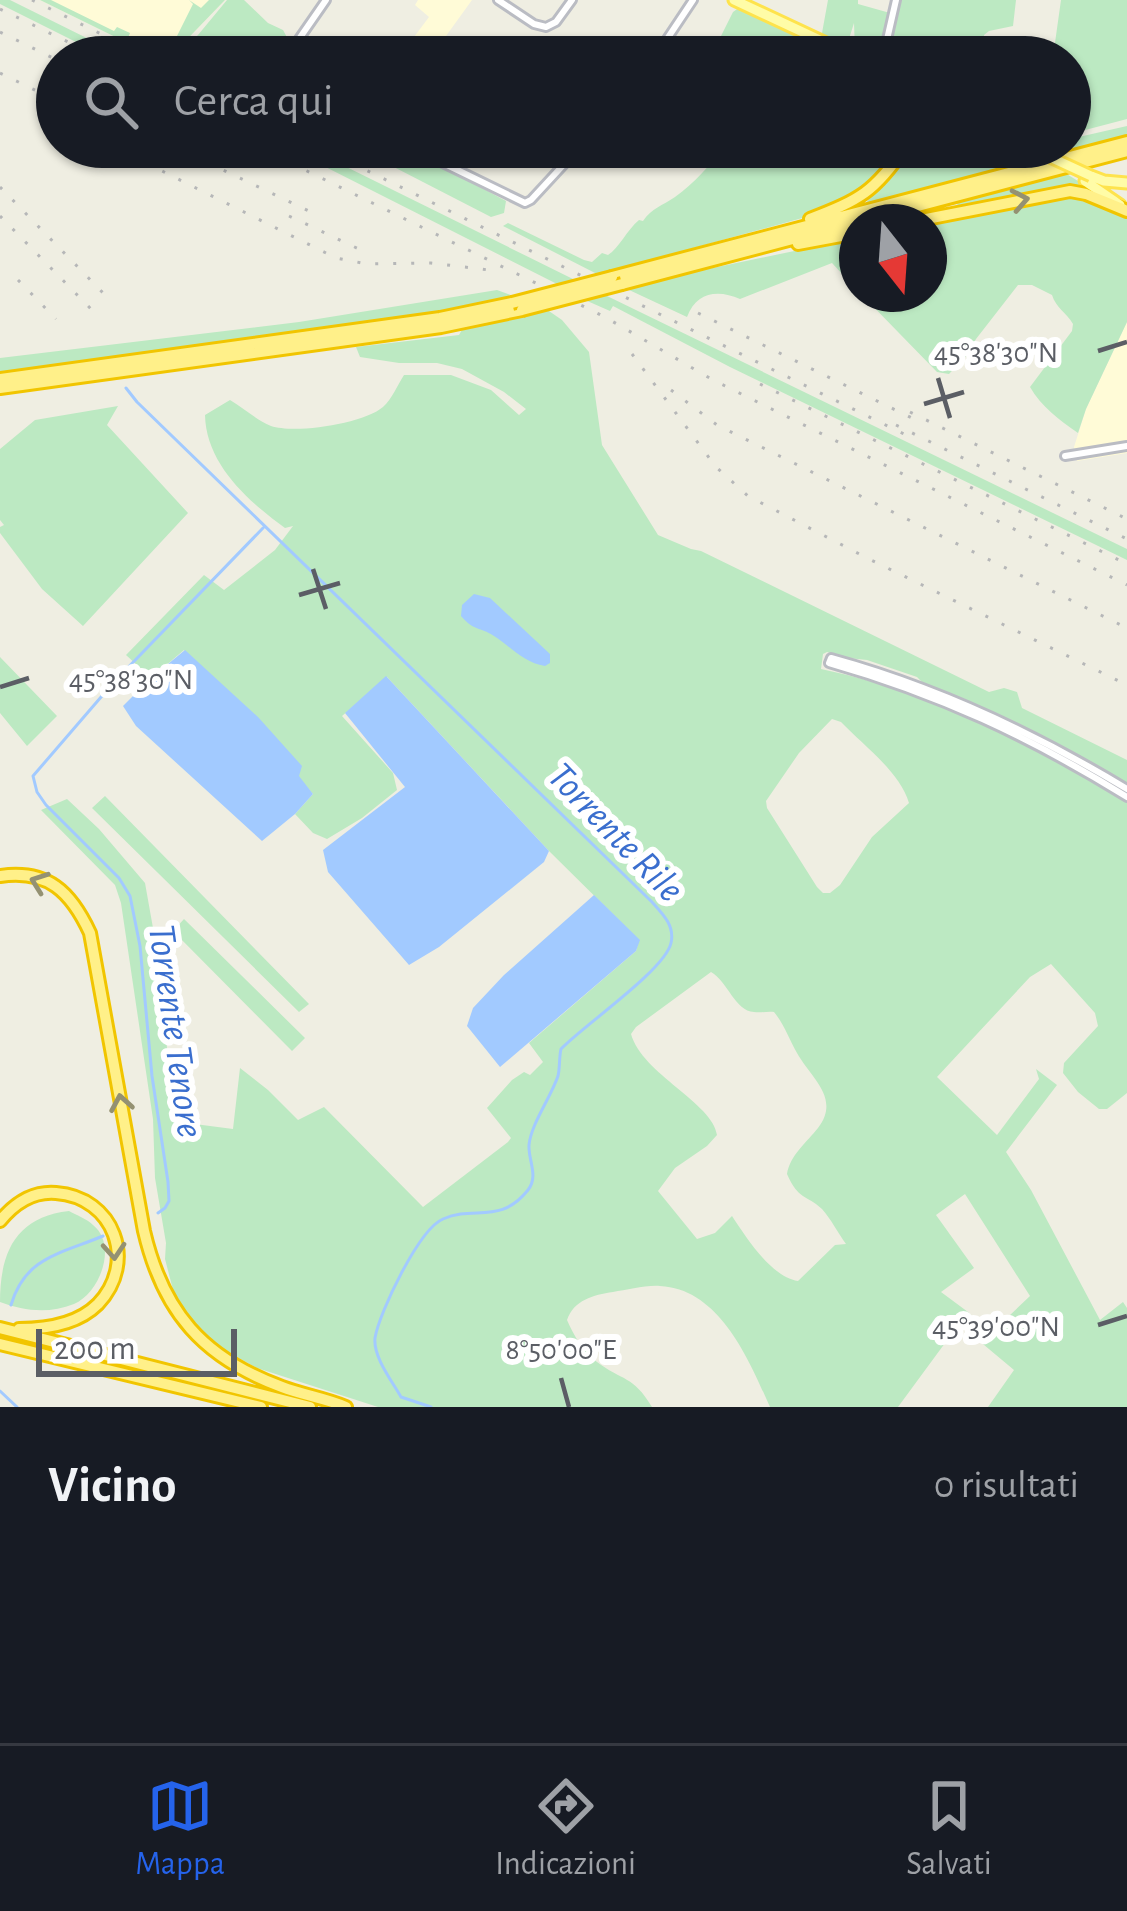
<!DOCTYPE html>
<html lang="it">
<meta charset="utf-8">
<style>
:root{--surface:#171b24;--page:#20242c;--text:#f1f3f6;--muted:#9ea1a6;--line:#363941;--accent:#2563eb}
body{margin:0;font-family:"Alegreya Sans",sans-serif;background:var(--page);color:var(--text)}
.compass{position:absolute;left:839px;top:204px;width:108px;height:108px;border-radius:50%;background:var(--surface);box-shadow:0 3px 9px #0004;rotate:163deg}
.scale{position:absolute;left:36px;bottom:30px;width:201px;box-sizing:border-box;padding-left:12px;border:6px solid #5b5e65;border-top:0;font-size:33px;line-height:42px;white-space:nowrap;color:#5b5e65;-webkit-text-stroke:9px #fff;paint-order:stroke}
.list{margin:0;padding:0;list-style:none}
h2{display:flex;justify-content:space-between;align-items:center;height:156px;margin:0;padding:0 48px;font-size:51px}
h2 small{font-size:39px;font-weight:400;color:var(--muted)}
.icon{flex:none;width:66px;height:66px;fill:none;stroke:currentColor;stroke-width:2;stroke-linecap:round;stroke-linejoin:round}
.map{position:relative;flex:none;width:1127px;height:1407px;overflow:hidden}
.search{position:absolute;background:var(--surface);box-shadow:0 3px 9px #0004;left:36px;right:36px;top:36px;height:132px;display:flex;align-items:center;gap:30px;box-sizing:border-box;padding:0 42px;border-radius:66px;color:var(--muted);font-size:45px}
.sheet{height:336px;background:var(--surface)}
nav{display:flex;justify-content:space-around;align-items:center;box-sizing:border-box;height:168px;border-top:3px solid var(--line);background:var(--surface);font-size:33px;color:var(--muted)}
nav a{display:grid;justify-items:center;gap:6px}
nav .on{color:var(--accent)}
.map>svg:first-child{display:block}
.commercial{fill:#fffbd7}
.green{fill:#bce9c2;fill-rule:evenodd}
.water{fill:#a2caff}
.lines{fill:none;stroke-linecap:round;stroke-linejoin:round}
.stream{stroke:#a2caff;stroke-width:3}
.street-casing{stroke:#babcc3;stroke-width:12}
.primary-casing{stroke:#fee34c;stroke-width:15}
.highway-casing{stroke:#f1c500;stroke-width:16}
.street{stroke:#fff;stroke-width:6}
.primary{stroke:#fffca7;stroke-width:9}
.highway{stroke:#fff089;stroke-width:10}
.rail{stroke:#b6b7b8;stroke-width:3;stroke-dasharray:3 15;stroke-linecap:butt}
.primary-bridge-casing{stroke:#fee34c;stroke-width:15;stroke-linecap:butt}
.highway-bridge-casing{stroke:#f1c500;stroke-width:16;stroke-linecap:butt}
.primary-bridge{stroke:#fffca7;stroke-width:9}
.highway-bridge{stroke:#fff089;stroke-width:10}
.oneway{stroke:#949172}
.ticks{fill:none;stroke:#5b5e65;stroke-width:4.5}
.labels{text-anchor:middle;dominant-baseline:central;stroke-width:12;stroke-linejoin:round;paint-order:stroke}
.water-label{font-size:39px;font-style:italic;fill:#3a6ece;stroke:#fff}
.ticks-label{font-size:30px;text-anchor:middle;fill:#5b5e65;stroke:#fff;stroke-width:12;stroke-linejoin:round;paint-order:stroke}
</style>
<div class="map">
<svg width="1127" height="1407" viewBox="0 0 1127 1407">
<rect width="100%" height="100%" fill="#efeee2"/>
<path class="commercial" d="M40 0H225L170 57H156Z
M418 0H472L446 36 473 57H399L429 17 415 5Z
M1127 322V453L1077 461 1074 447 1086 409Z"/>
<path class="green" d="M0 0H10L125 57H106L0 4Z
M40 0H51L114 31 117 27 130 33 128 38 152 50 155 46 162 47 168 43 173 44 193 4 189 0 201 8 209 0H225L170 57H156Z
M227 0H244L268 23 283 30 290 43 288 57H174L198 35Z
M828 0H858V4L890 13 880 57H868L855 51 854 23 848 42 824 36 822 33Z
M900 0H1016L1013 26 989 31 984 35 985 44 980 57H887Z
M1061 0H1127V119L1070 134V57H1053Z
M740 7 744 9 845 57H730L718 52 716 46 733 12Z
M1127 126V136L1061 154 1047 148 1070 147V139Z
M286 147H306L577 281 559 285Z
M355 147H394L450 171 506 201 504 213 491 217Z
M726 147H902L871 187 806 217 603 273 597 274 503 226 508 223 584 260 592 262 602 253 608 255C619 248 627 230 639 220L643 221C652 208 662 206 675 197 694 184 710 164 726 147Z
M999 147H1011L1035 159 866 203 912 149 923 167C949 166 978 164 999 147Z
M1065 173 1078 181 1080 187 1045 190 958 208 957 205 961 200Z
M1070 195C1090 198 1110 205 1127 216V322L1086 409 1078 433C1059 420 1041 406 1030 387L1072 331 1073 324C1066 312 1056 308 1052 295L1032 285H1018L976 339 967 355 949 374 937 372 861 294H929V224Z
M857 238V290L832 263 740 299C718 289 696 292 687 317L627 289 698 271Z
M497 290 516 297 422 317 0 373V358L299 322Z
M605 295 1127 549V560L730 367 613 306 610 311 585 300Z
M546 309 562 320 589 352 602 445 658 535 691 549 701 551 989 692 1004 688 1017 692 1022 708 1127 760V785L1058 744 923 683 917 677 867 660 848 658 827 652 823 654 821 669C934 693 1029 740 1127 800V1093L1107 1109H1099L1078 1092 1063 1073 1064 1063 1098 1026 1095 1013 1051 964 1030 977 937 1077 997 1135 1039 1079 1036 1069 1057 1085 1006 1152 1031 1190 1100 1320 1123 1302 1127 1308V1407H988L1014 1370 959 1324 898 1407H770C749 1360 720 1289 660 1286 645 1285 627 1290 613 1292 593 1295 574 1300 567 1320 574 1336 583 1351 597 1362 622 1381 633 1375 652 1407H378L257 1368 208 1341 177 1305 165 1259 166 1243 155 1178 153 1119 121 903 115 885 41 810 67 799 99 829 145 883 153 928 169 1065 187 1123 233 1129 240 1068 268 1090 298 1120 324 1107 423 1207 508 1142 511 1138 487 1108 512 1080 524 1072 530 1075 543 1062 529 1043 636 951 639 940 549 851 387 677 342 716 393 773 397 790 362 818 327 839 313 833 295 814 313 794 184 650 151 678 126 655 204 575 224 590 275 550 293 526 285 528C248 501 206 464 205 415L230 400C244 408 256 420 271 426 295 434 363 424 383 407 392 399 398 384 404 375H451L491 390 519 415 526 409 504 392 462 369 437 363H399L360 357 356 347 459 335 463 328 506 321ZM832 719 841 722C863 745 900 772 909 803L872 837 840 885 830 893H823L817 887 767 808 766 801 799 753ZM711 972C728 982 735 1011 754 1012 761 1013 768 1011 774 1012 784 1024 789 1039 797 1053 811 1078 841 1098 818 1128 807 1142 790 1155 787 1174 799 1201 806 1194 822 1209 831 1219 838 1233 846 1244L835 1245 798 1281C771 1277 746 1237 732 1216L715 1233 697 1239 658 1191 675 1168 707 1146 717 1135C713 1103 642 1074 631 1034L636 1027ZM965 1194 1030 1296 989 1335 968 1312 941 1292 974 1268 936 1215Z
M118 406 107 425 188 513 83 626 42 589 0 533V527L4 525 0 520V449L35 420Z
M0 657 57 716 27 746 0 713Z
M105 796 309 1004 299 1012 92 808Z
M184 919 305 1038 292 1051 173 931Z
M69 1211C76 1215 87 1219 93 1225 118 1245 100 1293 74 1304 49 1314 24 1311 0 1302 0 1252 16 1217 69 1211Z"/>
<path class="water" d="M474 594 490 598 550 654V663L545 666C524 663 511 647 494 636 479 626 475 632 461 616L462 605Z
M185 650 258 717 302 766 299 776 313 794 295 814 262 841 136 726 123 706 151 678Z
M386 676 549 851 544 862 439 947 409 965 328 872 323 850 405 787 345 713Z
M594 895 640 940 636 951 500 1067 467 1026 473 1008 504 975Z"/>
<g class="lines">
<path class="stream" d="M126 388 137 402 652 902C663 914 675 926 671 943 665 970 584 1025 561 1049 559 1057 560 1068 558 1076 551 1097 531 1124 529 1145 528 1160 539 1176 528 1190 500 1225 475 1205 443 1219 419 1229 379 1313 375 1338 373 1357 392 1381 401 1397L431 1407
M158 1213 165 1208 169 1201 168 1182 152 1076 140 946 130 896 119 878 46 805 37 792 33 776 114 682 263 528
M11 1305C25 1257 60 1254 103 1236
M0 1391 17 1407"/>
<g class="street-casing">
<path id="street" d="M498 0 534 24 546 27 556 22 572 0
M292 57 299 39 326 0
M655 57 693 0
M883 57 896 0
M410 147 525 203 531 200 580 147
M1065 456 1127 446
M829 663 831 658C937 687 1033 732 1127 789
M829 663C938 694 1030 737 1127 797"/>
</g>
<g class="primary-casing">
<path id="primary" d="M734 0 856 57
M1091 176 1104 181 1127 183
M1085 181 1120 205"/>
</g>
<g class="highway-casing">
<path id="highway" d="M810 219C859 200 875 192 905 147
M857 222 1127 151
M911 222 1070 191 1086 194 1127 211
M798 244 857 233
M612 277 1127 142
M622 284 857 222
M0 379 440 318 512 303
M0 388 441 327 522 310
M0 876C48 869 71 892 90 933L144 1231C163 1312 203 1358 282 1387 303 1395 325 1398 346 1407
M0 1221C14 1204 33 1191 56 1193 114 1197 138 1262 98 1304 78 1324 46 1329 19 1329
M0 1328 310 1407
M0 1344 261 1407"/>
</g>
<use href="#street" class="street"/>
<use href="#primary" class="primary"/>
<use href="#highway" class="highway"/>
<path class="rail" d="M32 0 148 57
M0 9 99 57
M0 32 57 60
M0 73 57 101
M114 147 336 258 367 264 431 263 489 270
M175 147 315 214
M258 147 605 317 713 380 1127 585
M319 147 906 435
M0 187 107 297
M0 216 92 310
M289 216 361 250 371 252
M18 280 56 319
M698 313 922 423
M632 354 716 467 748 496 869 559 1127 685
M760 384 1127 564
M671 390 717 425 1127 628
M910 412 1127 519
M896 425 1127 539"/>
<g class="primary-bridge-casing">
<path id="primary-bridge" d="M1039 152 1091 176"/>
</g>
<g class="highway-bridge-casing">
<path id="highway-bridge" d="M512 303 612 277
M522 310 622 284"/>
</g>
<use href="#primary-bridge" class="primary-bridge"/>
<use href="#highway-bridge" class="highway-bridge"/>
</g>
<defs><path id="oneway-chevron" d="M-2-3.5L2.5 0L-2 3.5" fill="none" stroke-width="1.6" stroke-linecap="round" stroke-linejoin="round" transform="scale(3)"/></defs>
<g class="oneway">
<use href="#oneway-chevron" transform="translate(1020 200) rotate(-11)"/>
<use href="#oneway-chevron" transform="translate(39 882) rotate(-160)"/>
<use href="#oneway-chevron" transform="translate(121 1103) rotate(-100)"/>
<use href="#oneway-chevron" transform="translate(114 1251) rotate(86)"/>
</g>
<path class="ticks" d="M1098 351 1127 342M938 378 950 418M924 404 964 392M313 569 326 609M299 595 340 583M0 687 29 678M1098 1325 1127 1316M561 1378 569 1407"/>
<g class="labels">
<g class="water-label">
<text transform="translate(615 833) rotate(46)">Torrente Rile</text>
<text transform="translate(175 1031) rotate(82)">Torrente Tenore</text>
</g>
</g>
<g class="ticks-label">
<text x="996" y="362">45°38'30"N</text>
<text x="131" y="689">45°38'30"N</text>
<text x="996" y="1336">45°39'00"N</text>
<text x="561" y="1359">8°50'00"E</text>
</g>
</svg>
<svg class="compass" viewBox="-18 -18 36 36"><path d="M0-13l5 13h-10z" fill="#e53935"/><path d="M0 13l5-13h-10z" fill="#9ea1a6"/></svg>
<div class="scale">200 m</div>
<div class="search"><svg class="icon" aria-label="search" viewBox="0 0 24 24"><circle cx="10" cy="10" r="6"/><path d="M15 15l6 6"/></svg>Cerca qui</div>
</div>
<section class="sheet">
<h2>Vicino<small>0 risultati</small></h2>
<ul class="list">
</ul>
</section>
<nav>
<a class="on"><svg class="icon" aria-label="map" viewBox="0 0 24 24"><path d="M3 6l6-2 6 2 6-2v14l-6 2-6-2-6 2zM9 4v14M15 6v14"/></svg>Mappa</a>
<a><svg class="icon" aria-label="directions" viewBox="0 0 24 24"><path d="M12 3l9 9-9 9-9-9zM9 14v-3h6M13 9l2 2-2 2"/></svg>Indicazioni</a>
<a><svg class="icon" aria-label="saved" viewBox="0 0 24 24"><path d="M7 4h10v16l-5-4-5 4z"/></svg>Salvati</a>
</nav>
